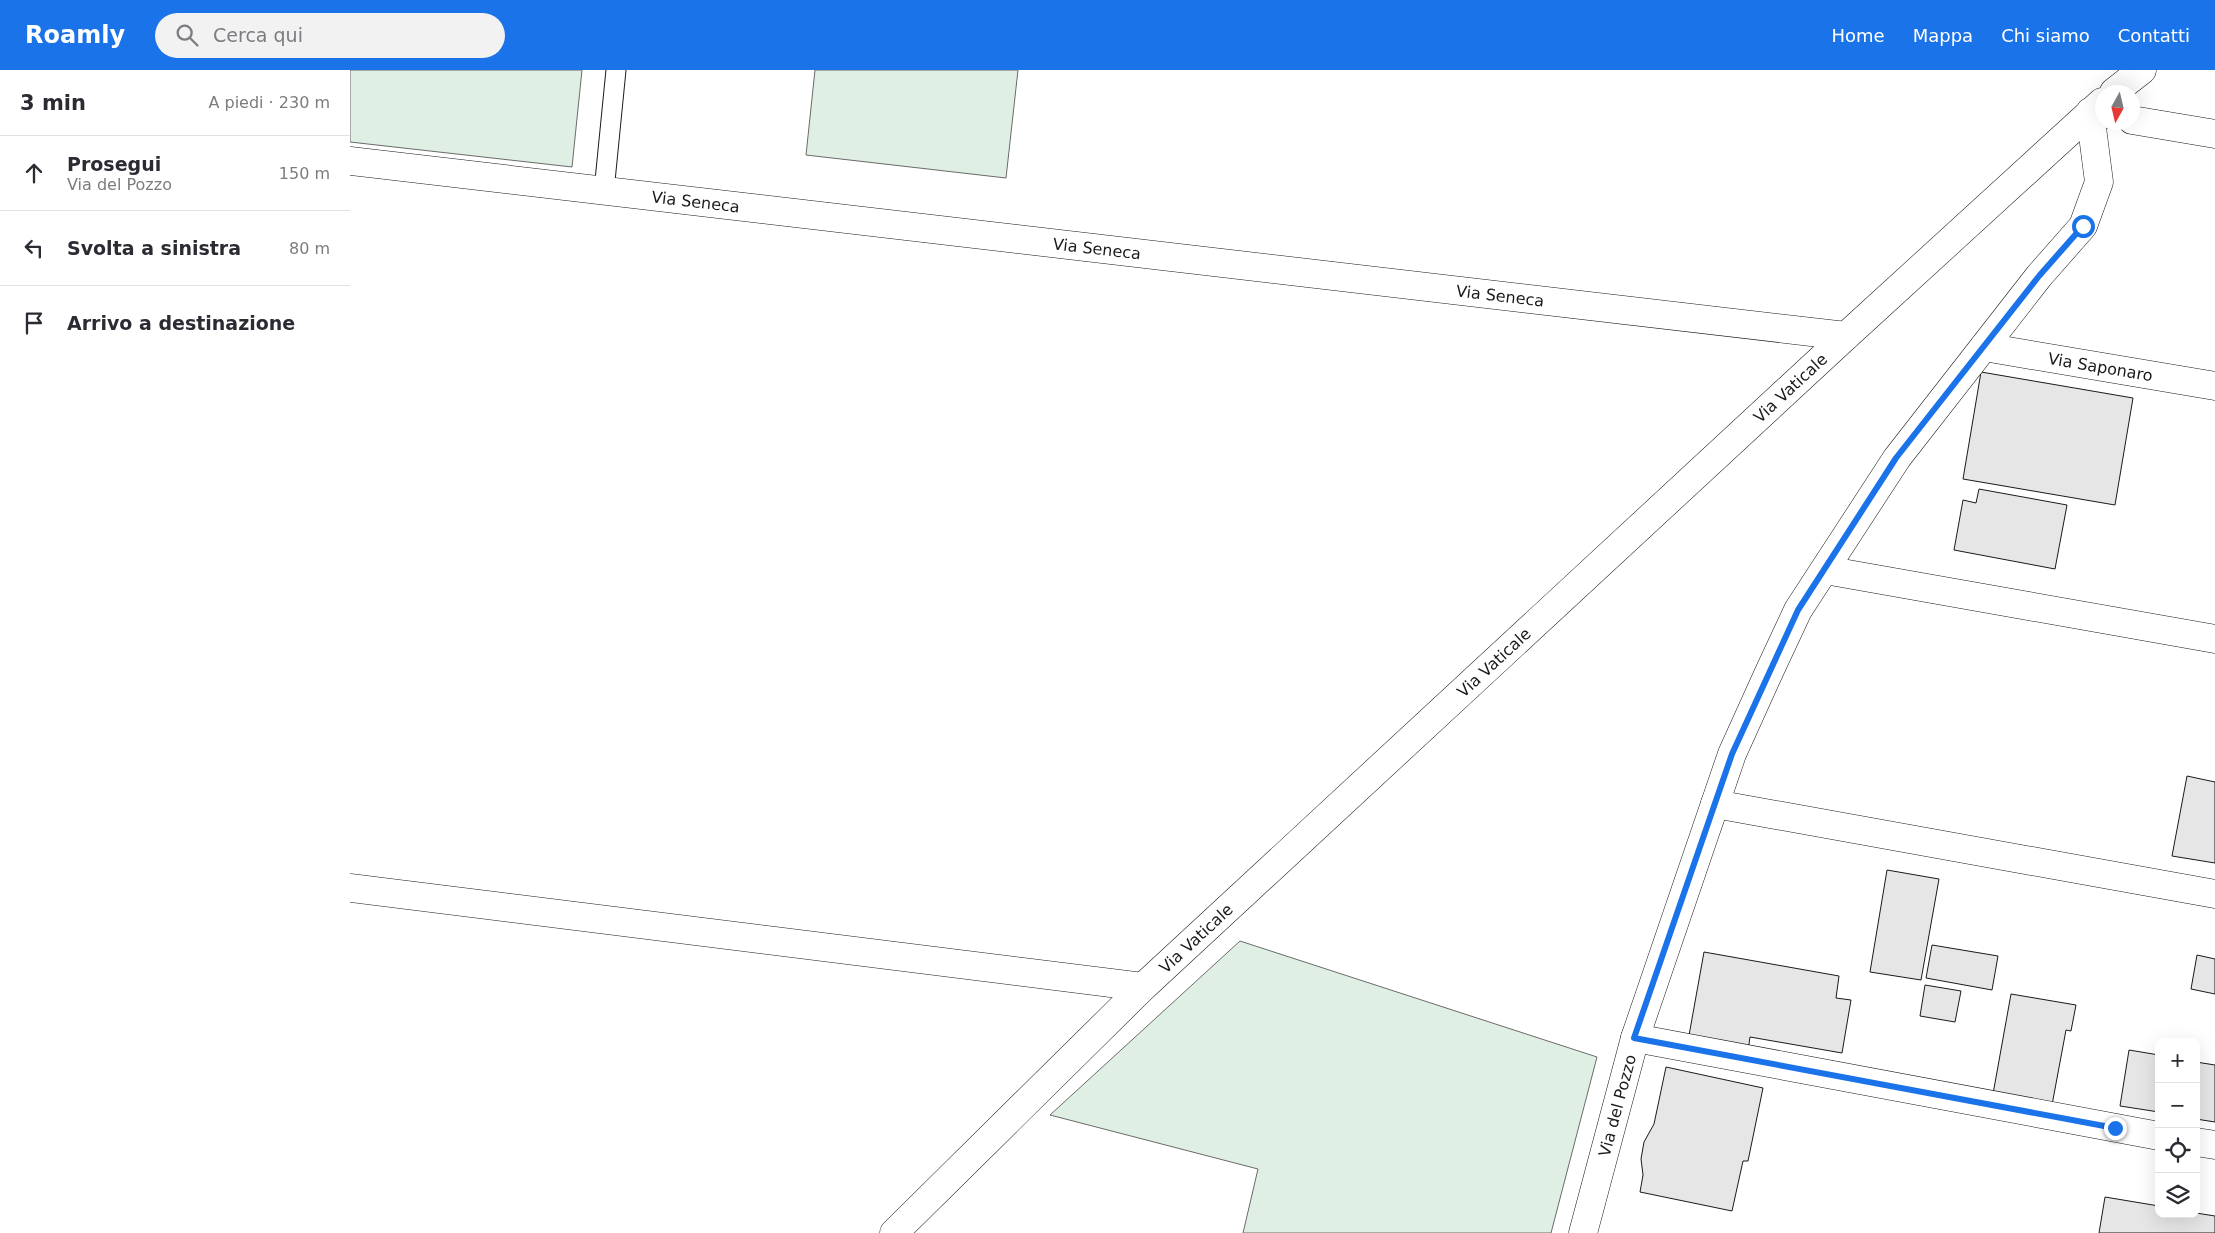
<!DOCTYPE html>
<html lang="it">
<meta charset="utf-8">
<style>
:root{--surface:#fff;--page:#f2f2f3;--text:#2b2b33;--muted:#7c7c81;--line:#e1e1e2;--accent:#1a73e8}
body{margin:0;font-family:"DejaVu Sans",sans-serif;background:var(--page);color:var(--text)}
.controls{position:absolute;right:15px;bottom:15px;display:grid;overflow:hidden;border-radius:10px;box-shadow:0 5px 20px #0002}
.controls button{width:45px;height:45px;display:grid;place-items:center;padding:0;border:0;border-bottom:1px solid var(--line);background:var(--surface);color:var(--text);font:25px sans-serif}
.compass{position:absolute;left:1745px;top:15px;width:45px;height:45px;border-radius:50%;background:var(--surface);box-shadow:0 5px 20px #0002;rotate:188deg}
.stop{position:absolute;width:15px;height:15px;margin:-11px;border:4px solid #1a73e8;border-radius:50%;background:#fff}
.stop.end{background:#1a73e8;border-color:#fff;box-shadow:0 1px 5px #0008}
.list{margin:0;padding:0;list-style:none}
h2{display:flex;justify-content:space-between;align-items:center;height:65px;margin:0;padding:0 20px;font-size:21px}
h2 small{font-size:16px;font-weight:400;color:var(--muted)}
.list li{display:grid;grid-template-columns:32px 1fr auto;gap:15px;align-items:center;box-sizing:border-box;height:75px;padding:0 20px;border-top:1px solid var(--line)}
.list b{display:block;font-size:19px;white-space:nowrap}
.list p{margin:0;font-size:16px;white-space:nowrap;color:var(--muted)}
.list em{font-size:16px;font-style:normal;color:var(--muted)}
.icon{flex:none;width:28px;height:28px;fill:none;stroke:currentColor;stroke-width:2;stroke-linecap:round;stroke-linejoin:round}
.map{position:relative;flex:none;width:1865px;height:1163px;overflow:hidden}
header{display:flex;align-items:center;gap:30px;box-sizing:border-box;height:70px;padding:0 25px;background:var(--accent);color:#fff}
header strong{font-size:24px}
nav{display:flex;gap:28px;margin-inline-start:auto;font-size:18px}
.search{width:350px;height:45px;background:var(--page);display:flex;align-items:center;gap:12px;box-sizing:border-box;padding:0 18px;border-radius:28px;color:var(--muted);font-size:19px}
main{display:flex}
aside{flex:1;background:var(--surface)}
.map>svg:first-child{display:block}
.green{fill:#e0efe3;stroke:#6a6a6a}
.building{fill:#e6e6e6;stroke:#1a1a1a}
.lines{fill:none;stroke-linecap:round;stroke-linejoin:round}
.lane-casing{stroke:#1a1a1a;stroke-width:21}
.street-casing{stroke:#1a1a1a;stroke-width:29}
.secondary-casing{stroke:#1a1a1a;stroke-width:29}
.lane{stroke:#fff;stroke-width:19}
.street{stroke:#fff;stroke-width:28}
.secondary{stroke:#fff;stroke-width:28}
.route{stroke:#1a73e8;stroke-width:6}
.labels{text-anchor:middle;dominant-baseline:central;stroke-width:4;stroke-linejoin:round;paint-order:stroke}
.street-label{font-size:16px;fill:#1a1a1a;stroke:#fff}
</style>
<header>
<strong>Roamly</strong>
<div class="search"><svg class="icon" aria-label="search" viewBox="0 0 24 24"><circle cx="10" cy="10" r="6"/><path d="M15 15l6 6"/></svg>Cerca qui</div>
<nav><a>Home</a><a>Mappa</a><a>Chi siamo</a><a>Contatti</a></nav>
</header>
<main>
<aside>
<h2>3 min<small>A piedi · 230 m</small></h2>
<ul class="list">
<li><svg class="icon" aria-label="ahead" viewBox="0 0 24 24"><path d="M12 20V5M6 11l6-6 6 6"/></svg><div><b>Prosegui</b><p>Via del Pozzo</p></div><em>150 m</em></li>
<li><svg class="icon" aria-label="left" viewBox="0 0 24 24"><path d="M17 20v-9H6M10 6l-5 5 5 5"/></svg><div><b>Svolta a sinistra</b></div><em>80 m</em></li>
<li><svg class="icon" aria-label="arrive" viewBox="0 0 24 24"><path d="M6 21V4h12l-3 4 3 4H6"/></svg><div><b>Arrivo a destinazione</b></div></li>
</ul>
</aside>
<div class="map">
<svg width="1865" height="1163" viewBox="0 0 1865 1163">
<rect width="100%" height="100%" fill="#fff"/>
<path class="green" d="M0 0H232L222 97 0 72Z
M465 0H668L656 108 456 85Z
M890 871 1247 987 1201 1163H893L908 1099 700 1045Z"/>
<path class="building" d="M1631 302 1783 328 1765 435 1613 409Z
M1629 419 1717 435 1705 499 1604 480 1613 430 1626 433Z
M1837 706 1865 712V793L1822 786Z
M1537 800 1589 809 1571 910 1520 902Z
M1582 875 1648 886 1642 920 1576 908Z
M1354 882 1489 906 1486 928 1501 930 1492 983 1400 967 1398 981 1338 971Z
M1847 885 1865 889V924L1841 919Z
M1575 915 1611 921 1605 952 1570 946Z
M1661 924 1726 935 1721 961 1716 960 1702 1035 1643 1024Z
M1779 980 1809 985V1042L1770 1036Z
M1846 992 1865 995V1052L1846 1049Z
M1316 997 1413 1018 1398 1091H1393L1382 1141 1290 1122 1293 1105 1291 1089 1294 1072 1304 1054Z
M1755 1127 1809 1136V1144L1846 1143 1865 1146V1163H1749Z"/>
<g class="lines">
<g class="lane-casing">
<path id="lane" d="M254 121 266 0"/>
</g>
<g class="street-casing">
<g id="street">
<path d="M1782 50 1865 64"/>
<path id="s1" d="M0 91 1496 266"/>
<path id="s2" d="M1634 277 1865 316"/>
<path d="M1475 500 1865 569"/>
<path d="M1365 734 1865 824"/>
<path d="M0 818 793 917"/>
<path d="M1285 968 1809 1066"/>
<path d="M1846 1072 1865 1075"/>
<path id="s3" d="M1233 1163 1285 968 1382 684 1420 600 1448 540 1547 388 1689 206 1733 156 1749 112 1740 42 1752 45"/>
</g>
</g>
<g class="secondary-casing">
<g id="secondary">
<path d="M1764 22 1792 0"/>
<path id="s4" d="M544 1163 793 917 1496 266 1752 32"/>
</g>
</g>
<use href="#lane" class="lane"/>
<use href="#street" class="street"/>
<use href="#secondary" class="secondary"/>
</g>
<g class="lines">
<path class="route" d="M1733 156 1689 206 1546 388 1448 540 1382 684 1284 968 1765 1058"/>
</g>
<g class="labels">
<g class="street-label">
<text stroke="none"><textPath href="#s1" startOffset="348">Via Seneca</textPath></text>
<text stroke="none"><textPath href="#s1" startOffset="752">Via Seneca</textPath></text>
<text stroke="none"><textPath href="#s1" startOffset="1158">Via Seneca</textPath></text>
<text stroke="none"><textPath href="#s2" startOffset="118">Via Saponaro</textPath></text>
<text stroke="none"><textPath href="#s4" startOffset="1232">Via Vaticale</textPath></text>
<text stroke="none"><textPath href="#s4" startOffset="828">Via Vaticale</textPath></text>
<text stroke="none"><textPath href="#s4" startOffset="422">Via Vaticale</textPath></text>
<text stroke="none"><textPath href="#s3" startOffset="132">Via del Pozzo</textPath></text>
</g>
</g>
</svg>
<div class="controls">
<button>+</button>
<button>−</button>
<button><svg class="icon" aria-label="locate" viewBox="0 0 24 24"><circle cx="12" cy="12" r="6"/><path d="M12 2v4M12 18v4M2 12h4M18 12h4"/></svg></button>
<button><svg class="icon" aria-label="layers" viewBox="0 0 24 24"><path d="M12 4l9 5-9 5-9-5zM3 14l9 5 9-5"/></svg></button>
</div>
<svg class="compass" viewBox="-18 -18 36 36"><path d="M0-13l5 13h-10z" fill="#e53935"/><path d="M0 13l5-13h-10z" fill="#7c7c81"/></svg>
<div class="stop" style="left:1733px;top:156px"></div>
<div class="stop end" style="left:1765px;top:1058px"></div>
</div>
</main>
